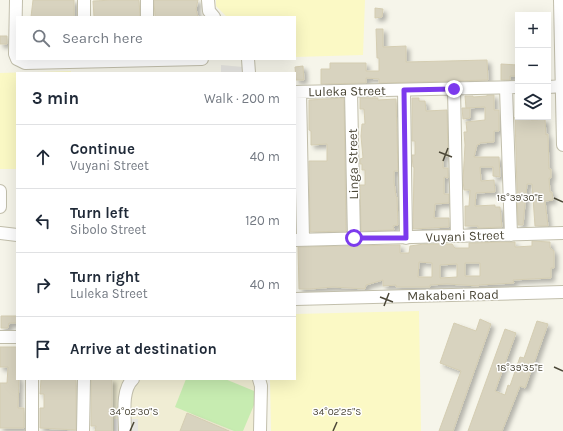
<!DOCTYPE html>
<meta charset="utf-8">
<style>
:root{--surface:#fff;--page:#f6f6f7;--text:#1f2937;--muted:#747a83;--line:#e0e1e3}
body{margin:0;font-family:Karla,sans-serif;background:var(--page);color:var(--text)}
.controls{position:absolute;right:12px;top:12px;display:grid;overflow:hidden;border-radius:0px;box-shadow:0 4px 16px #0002}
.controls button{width:36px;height:36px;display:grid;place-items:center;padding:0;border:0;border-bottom:1px solid var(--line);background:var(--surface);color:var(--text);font:20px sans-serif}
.stop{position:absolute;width:12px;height:12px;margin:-9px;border:3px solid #7c3aed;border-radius:50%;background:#fff}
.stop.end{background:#7c3aed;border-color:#fff;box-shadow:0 1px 4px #0008}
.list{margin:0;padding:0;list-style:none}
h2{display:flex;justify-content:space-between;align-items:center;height:52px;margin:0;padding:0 16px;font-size:17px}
h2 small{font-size:13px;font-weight:400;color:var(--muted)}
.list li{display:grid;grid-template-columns:26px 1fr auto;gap:12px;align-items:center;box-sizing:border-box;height:64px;padding:0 16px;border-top:1px solid var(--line)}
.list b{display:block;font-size:15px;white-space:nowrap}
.list p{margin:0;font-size:13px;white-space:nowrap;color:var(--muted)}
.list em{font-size:13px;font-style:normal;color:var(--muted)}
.icon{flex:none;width:22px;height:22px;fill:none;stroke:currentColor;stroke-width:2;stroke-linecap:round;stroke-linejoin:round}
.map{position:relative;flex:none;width:563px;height:431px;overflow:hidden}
.search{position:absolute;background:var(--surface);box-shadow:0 4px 16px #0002;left:16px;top:16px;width:280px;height:44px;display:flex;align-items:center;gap:10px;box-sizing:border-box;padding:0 14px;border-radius:0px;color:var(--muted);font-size:15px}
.panel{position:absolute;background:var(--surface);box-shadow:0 4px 16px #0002;left:16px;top:72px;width:280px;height:308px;border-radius:0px}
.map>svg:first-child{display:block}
.education{fill:#f0edd4}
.green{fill:#c7ecb1}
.sand{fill:#fbf9c5}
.parking{fill:#e7e6e2}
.building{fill:#d8d3bf;stroke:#d4cdb2;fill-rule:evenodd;filter:url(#shadow)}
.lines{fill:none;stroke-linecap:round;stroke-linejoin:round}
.minor-casing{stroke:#c2bfac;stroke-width:14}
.minor{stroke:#fff;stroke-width:12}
.route{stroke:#7c3aed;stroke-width:5}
.ticks{fill:none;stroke:#4b4737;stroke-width:1.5}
.labels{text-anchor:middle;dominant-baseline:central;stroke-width:3;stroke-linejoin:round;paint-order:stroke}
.street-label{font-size:13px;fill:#4b4737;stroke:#fff}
.ticks-label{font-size:10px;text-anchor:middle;fill:#4b4737;stroke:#fff;stroke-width:3;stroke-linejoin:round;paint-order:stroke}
</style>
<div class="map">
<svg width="563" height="431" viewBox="0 0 563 431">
<defs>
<filter id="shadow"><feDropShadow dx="3.5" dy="3.5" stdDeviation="2" flood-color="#0004"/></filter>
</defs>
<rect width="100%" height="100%" fill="#f6f5ea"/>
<path class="education" d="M113 379H264L265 431H113Z"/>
<path class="green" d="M186 379H225L259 393 243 431H234L175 407Z"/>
<path class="sand" d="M216 0H365L363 55 295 57V17H227L216 6Z
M71 71V73H17V169H0V73Z
M419 311 421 431H271L270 379H295V314Z"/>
<path class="parking" d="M221 65 243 67V73H221Z
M114 419H138V431H114Z"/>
<path class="building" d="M33 0H74V17H31Z
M114 0H139L140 17H94L93 1Z
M154 0H198L196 9 198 17H155Z
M375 8 383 9 382 17 375 18Z
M376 29H383V47L406 46V62L487 60 488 80 379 83V79L366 78V83L321 84V69H330V63H366V71H379V58H377Z
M0 36H7V44H0Z
M501 64 518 65V76H510V80H501Z
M303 66 304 80H296L295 67Z
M487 95H494V110H499V131H494V142L480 143V144L477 145 474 157H499L500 177 493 176V167H480L481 181 494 180 495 192 476 193 475 206 495 205V207H500L502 227 478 228V226H465V206H469L470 190H464L463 180 465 145 464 132H467L466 122 485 120V107L466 108 465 96H473V97L487 96Z
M344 98 346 231 310 232 309 161H327V144L311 145V131L309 130V100Z
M360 98H378V100L396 99 398 171H394V182L396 196 397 197 398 225 393 226 394 230 361 231 360 185H365V170H362V164H360V159L363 158 361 136 362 124H365L364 109H360Z
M412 98H419V101H425L426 111 447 110 448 156H443V168H448V178L444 177V194H449V203L435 204 434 218H449V227L413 229 414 167H413L412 155H415V141H412Z
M462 108H470V118L463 119Z
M515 117H531V120L545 119 546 135 548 134 549 169H551V178H549L550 192H552L553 200 545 201 548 226H535L532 184H527L523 225H518Z
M532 241 550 242V248L554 251V268H551V278L513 280 514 283 479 285V286L447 284 430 285V287H396V285L383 286V280L366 285 365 289 333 287 310 289H299L298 247 400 245V253H409L410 246 424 244H452L455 248H469V243L509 242H515V247L532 246ZM419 262 432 263V277H418ZM465 263H480V276H465ZM457 264V277L440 278V265Z
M1 316H17V323H9L8 328H1Z
M480 319 491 324 453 431H439L461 371 440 363 454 323 476 331Z
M537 321 548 324 525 388 520 386 502 431H468L505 329 516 333 495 391 505 395 508 385 510 386 520 357 524 358Z
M0 347H17V379H19L18 408H24V428H0V383H7L8 367H0Z
M41 379H76V430L40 428V408H44V394H40Z
M91 379H112V431H95L96 426H91Z
M187 413 229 431H180Z"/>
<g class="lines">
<g class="minor-casing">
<path id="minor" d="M16 0 15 54 17 59
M208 0 209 11 214 17
M560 0 563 145
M84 17V0
M147 17V0
M17 59 25 63 202 59
M248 59 249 73
M548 87 563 86
M506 88 511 235
M454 89 457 236
M404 90 406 238
M351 91 354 238
M295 92 518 87
M300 92 303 239
M0 207V191
M0 233 17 235
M295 240 563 233
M295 299 563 292
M0 337H17
M259 379 261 386 260 431
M32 431V379
M83 431 84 379
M125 431C125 416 121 390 133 379"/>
</g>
<use href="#minor" class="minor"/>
</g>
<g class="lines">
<path class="route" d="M354 238H406L404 90 454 89"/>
</g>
<path class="ticks" d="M439 152 452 157M443 161 448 148M554 198 563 202M380 297 393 302M384 306 389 293M554 367 563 371M130 431 134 422M333 431 337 422"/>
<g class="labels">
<g class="street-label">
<text transform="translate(347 91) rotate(-1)">Luleka Street</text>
<text transform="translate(353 164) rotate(-91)">Linga Street</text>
<text transform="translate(465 236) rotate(-2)">Vuyani Street</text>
<text transform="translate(453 295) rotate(-1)">Makabeni Road</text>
</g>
</g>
<g class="ticks-label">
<text x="520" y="201">18°39'30"E</text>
<text x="520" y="371">18°39'35"E</text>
<text x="134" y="415">34°02'30"S</text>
<text x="337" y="415">34°02'25"S</text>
</g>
</svg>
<div class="controls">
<button>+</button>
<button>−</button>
<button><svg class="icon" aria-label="layers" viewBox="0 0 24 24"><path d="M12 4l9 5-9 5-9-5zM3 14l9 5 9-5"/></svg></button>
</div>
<div class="stop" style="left:354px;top:238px"></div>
<div class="stop end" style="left:454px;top:89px"></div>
<div class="search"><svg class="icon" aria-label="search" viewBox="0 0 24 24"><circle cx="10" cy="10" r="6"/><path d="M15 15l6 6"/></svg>Search here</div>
<section class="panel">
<h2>3 min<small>Walk · 200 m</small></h2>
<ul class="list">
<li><svg class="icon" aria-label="ahead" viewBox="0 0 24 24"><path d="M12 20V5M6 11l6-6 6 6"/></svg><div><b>Continue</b><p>Vuyani Street</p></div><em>40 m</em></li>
<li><svg class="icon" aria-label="left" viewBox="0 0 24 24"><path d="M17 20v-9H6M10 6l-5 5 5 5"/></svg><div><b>Turn left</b><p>Sibolo Street</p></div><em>120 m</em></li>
<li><svg class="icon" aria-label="right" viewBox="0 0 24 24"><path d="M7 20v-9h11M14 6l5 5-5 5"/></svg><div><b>Turn right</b><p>Luleka Street</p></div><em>40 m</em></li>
<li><svg class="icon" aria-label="arrive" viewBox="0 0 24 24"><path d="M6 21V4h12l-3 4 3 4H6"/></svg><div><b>Arrive at destination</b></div></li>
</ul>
</section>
</div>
